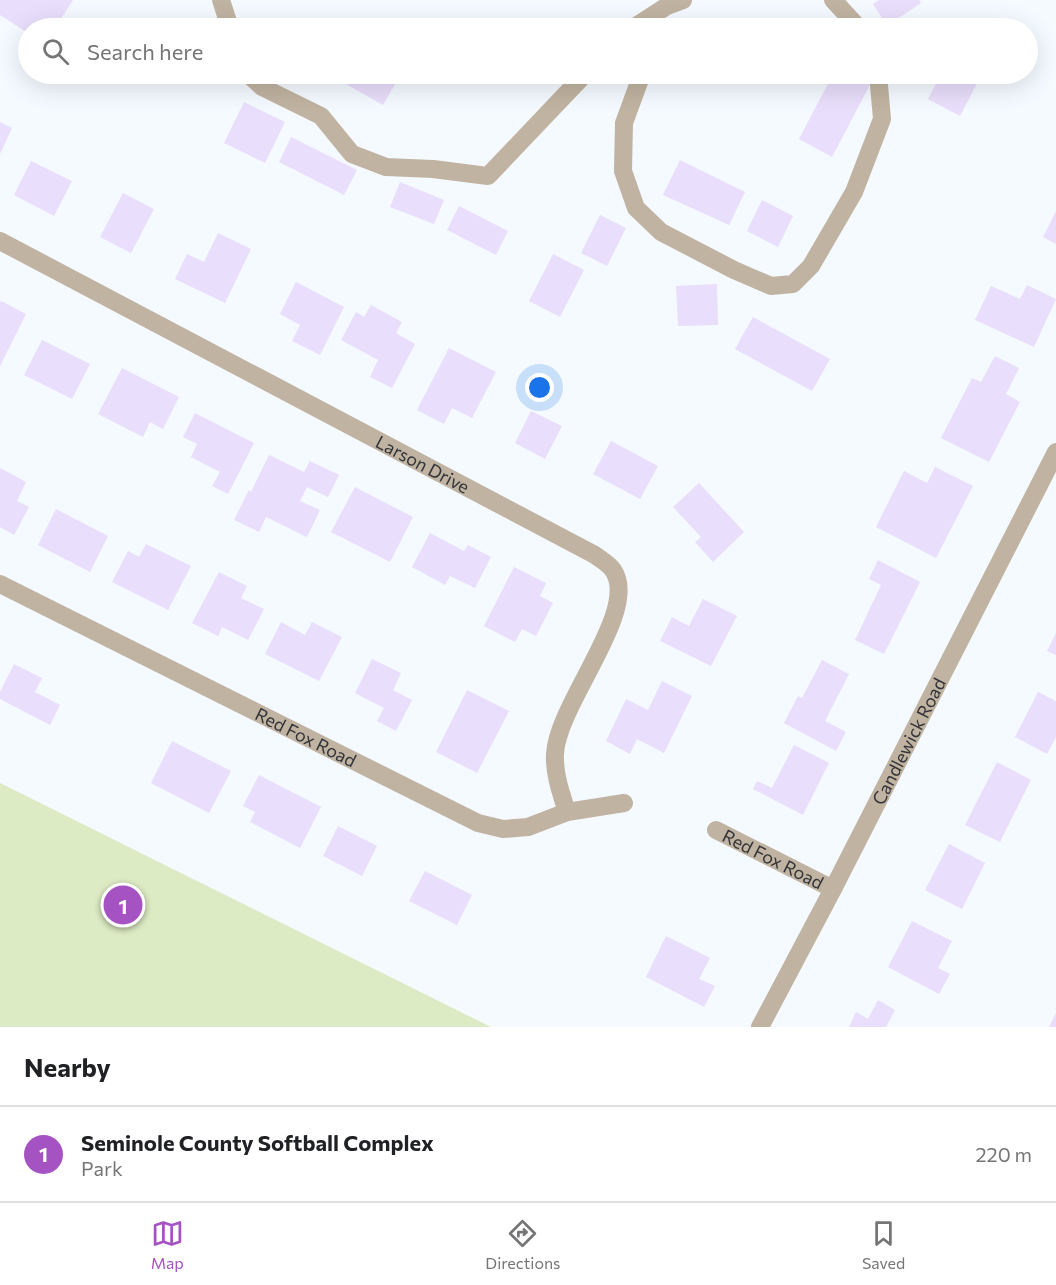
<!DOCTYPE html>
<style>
:root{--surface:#fff;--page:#f6f6f6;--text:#202124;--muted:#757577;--line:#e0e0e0;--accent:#a553c3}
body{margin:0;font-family:Commissioner,sans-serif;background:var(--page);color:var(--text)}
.you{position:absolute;left:540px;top:388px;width:21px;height:21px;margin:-15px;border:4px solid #fff;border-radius:50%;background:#1a73e8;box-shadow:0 0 0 9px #1a73e833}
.badge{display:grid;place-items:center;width:39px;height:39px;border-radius:50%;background:var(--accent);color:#fff;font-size:20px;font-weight:700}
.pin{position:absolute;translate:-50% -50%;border:3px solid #fff;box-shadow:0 2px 6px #0006}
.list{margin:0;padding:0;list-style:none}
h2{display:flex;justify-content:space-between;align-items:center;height:78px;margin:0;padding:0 24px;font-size:26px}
h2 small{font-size:20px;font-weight:400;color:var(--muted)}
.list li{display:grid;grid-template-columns:39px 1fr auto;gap:18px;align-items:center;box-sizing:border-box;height:96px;padding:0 24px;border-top:2px solid var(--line)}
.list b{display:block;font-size:22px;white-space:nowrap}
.list p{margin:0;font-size:20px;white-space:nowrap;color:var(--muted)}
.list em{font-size:20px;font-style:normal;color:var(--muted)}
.icon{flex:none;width:33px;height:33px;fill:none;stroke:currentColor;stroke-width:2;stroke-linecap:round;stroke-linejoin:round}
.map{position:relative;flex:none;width:1056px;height:1027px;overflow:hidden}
.search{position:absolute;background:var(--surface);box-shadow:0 6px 24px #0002;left:18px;right:18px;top:18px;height:66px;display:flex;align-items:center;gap:15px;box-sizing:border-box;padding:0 21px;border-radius:33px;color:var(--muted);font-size:22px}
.sheet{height:174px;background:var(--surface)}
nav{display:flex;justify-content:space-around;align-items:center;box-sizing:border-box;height:84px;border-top:2px solid var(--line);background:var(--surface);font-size:16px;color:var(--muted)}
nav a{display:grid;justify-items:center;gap:3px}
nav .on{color:var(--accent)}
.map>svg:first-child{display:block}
.green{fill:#dcebc3}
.building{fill:#e9defb}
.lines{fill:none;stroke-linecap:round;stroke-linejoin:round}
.minor{stroke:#c1b3a1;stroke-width:18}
.labels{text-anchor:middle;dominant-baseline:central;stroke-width:4.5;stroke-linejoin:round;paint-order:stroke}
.street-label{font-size:18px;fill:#313438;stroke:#fff}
</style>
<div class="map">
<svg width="1056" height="1027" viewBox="0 0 1056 1027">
<rect width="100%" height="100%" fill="#f4faff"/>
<path class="green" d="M0 783 491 1027H0Z"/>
<path class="building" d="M0 0H73L55 28H28V33L0 15Z
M879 0H919L921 3 887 26 873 4Z
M796 20 812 28H792Z
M328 74H385L397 81 383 105Z
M833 74H858L872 81 832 157 799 139Z
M941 74H982L960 116 928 99Z
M244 102 285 122 265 163 224 143Z
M0 122 12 128 0 154Z
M291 137 357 170 344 195 279 162Z
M680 160 745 192 729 225 663 195Z
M31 161 72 181 54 216 14 195Z
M400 182 444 200 434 224 390 207Z
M123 193 154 209 131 253 100 237Z
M762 200 793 216 778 247 747 231Z
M459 206 508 231 496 255 447 230Z
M1056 211V244L1043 237Z
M600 215 626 228 607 266 581 253Z
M218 233 251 249 225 303 175 279 187 254 204 262Z
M553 254 584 270 560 317 529 301Z
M296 282 344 307 320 355 292 341 300 325 280 314Z
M717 284 718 325 678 326 676 286Z
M1027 285 1056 299 1034 347 975 320 991 286 1020 299Z
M1 301 26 314 0 366V303Z
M371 305 402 322 396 333 415 344 392 388 370 377 378 360 341 340 356 312 364 317Z
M753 317 830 359 812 391 735 349Z
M42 340 90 364 72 399 24 375Z
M449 348 496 372 472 418 452 408 444 424 417 410Z
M995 356 1019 368 1006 394 1020 402 989 462 941 438 972 378 981 382Z
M122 368 179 397 163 429 150 422 143 437 98 414Z
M531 411 562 426 545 459 515 443Z
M195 413 254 443 228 494 212 486 220 472 191 457 197 444 183 437Z
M611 441 658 466 640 499 593 474Z
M269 455 304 472 310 461 339 475 328 497 307 487 300 501 320 510 307 537 266 517 259 532 234 520 249 490 251 492Z
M935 467 973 486 936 558 876 527 904 471 927 483Z
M0 468 26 482 17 501 29 507 14 535 0 527Z
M699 483 744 532 713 562 695 542 701 537 673 507Z
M355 487 413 517 390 562 331 532Z
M56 509 108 536 90 572 38 545Z
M430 533 464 551 468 545 491 557 475 588 450 576 445 585 412 567Z
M146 544 191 566 168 610 112 582 128 551 139 557Z
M878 560 920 582 884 654 855 640 881 585 869 579Z
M514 567 546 583 540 596 553 603 536 636 522 629 515 642 484 626Z
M219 572 247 586 241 598 264 609 248 640 222 627 218 636 192 623Z
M703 599 737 616 711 666 660 641 672 617 689 626Z
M281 622 305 635 312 622 342 637 319 681 265 654Z
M1056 633V655L1047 651Z
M372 659 401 673 393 690 412 700 396 731 377 721 384 708 355 693Z
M822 660 849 674 825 721 846 732 836 751 784 723 798 696 802 698Z
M14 664 42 678 35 692 60 705 50 725 0 699V692Z
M662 681 692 696 664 753 637 739 630 754 606 741 626 699 648 710Z
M467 690 509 711 477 773 436 752Z
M1038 692 1056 701V737L1047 754 1015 737Z
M172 741 231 771 209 813 151 783Z
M794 745 829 763 803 815 753 789 757 781 772 788Z
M997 762 1031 780 1000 842 965 825Z
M259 775 321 807 300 848 250 822 255 812 243 806Z
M338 826 377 846 362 876 323 856Z
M949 844 985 863 962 909 925 890Z
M425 871 472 895 457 925 409 901Z
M912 921 952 941 938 968 950 974 939 994 888 967Z
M666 936 710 958 699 979 715 986 704 1007 646 977Z
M878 1000 895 1010 886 1027H849L856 1012 868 1019Z
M1056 1013V1027H1049Z"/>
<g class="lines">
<g class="minor">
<path d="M221 0 230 28"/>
<path d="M833 0 859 28"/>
<path d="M633 28 667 6 683 0"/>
<path d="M248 74 262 87 321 116 352 154 386 167 433 169 488 176 585 74"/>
<path d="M642 74 624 123 623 171 636 208 661 232 734 270 771 286 793 284 811 266 854 192 882 119 878 74"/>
<path id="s1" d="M0 241 595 555C600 559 609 564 613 570 641 610 557 704 555 754 554 774 561 793 567 812"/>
<path id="s2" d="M0 584 478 823 503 829 528 827 567 812 624 803"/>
<path id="s3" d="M716 830 833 889"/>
<path id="s4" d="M760 1027 833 889 1056 452"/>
</g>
</g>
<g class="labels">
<g class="street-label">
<text stroke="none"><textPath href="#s1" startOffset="478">Larson Drive</textPath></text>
<text stroke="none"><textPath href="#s2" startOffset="342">Red Fox Road</textPath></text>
<text stroke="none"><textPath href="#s4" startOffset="322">Candlewick Road</textPath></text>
<text stroke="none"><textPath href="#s3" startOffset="64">Red Fox Road</textPath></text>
</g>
</g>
</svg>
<div class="you"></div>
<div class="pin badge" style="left:123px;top:905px">1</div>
<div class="search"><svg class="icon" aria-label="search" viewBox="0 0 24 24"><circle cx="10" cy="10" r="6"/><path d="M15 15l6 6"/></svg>Search here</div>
</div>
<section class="sheet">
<h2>Nearby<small></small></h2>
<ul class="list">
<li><span class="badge">1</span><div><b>Seminole County Softball Complex</b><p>Park</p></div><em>220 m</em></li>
</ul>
</section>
<nav>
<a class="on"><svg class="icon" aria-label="map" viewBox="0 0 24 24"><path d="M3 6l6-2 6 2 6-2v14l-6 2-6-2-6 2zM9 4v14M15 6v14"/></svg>Map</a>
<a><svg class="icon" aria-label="directions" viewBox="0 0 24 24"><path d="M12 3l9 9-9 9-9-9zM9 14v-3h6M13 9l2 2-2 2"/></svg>Directions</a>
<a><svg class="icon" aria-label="saved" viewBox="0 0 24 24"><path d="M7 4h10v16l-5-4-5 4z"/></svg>Saved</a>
</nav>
